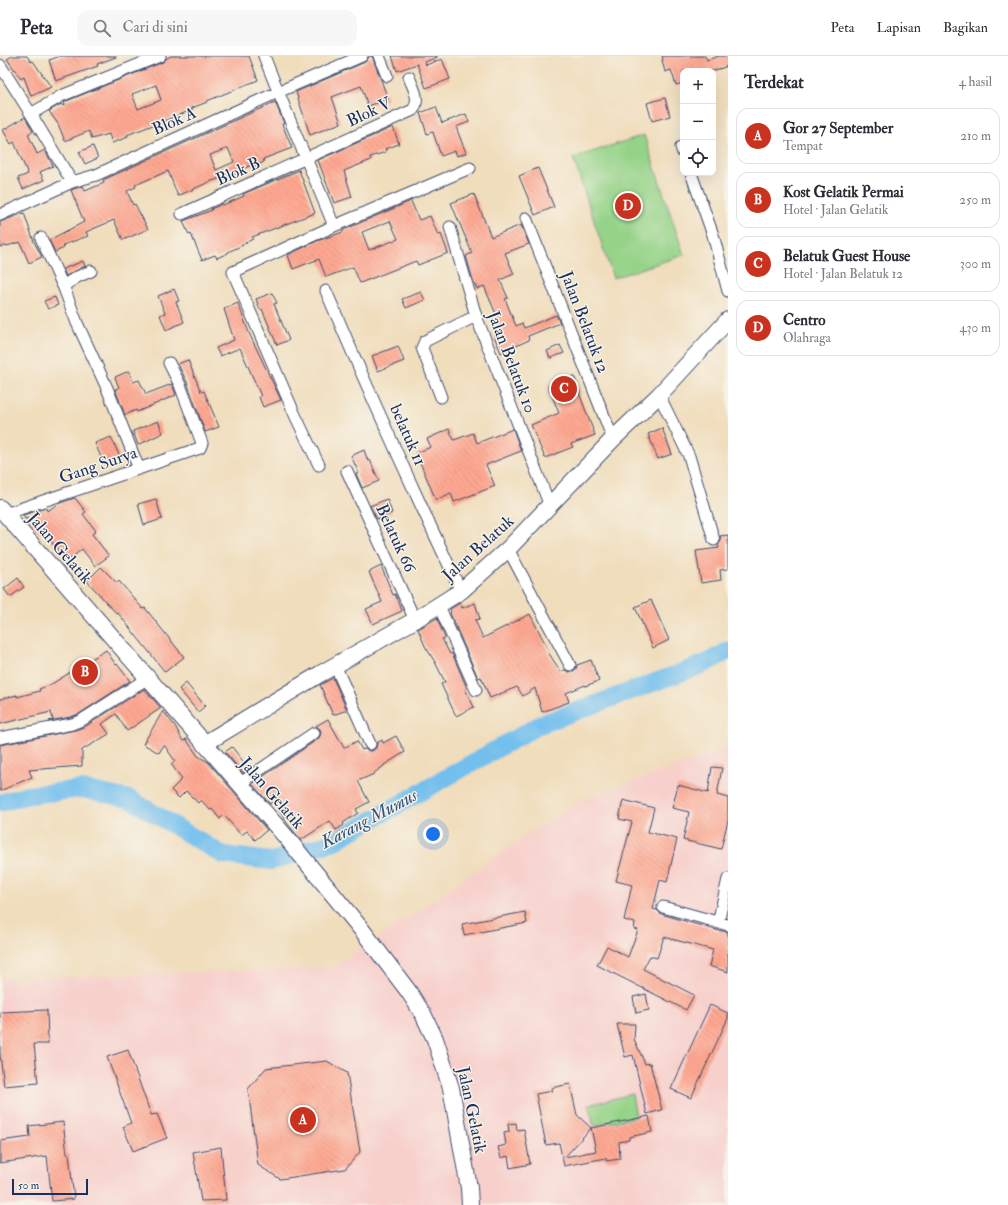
<!DOCTYPE html>
<html lang="id">
<meta charset="utf-8">
<style>
:root{--surface:#fff;--page:#f7f7f7;--text:#2b2b33;--muted:#7c7c81;--line:#e1e1e2;--accent:#c8321e}
body{margin:0;font-family:"IM FELL Double Pica",serif;background:var(--page);color:var(--text)}
.controls{position:absolute;right:12px;top:12px;display:grid;overflow:hidden;border-radius:8px;box-shadow:0 4px 16px #0002}
.controls button{width:36px;height:36px;display:grid;place-items:center;padding:0;border:0;border-bottom:1px solid var(--line);background:var(--surface);color:var(--text);font:20px sans-serif}
.scale{position:absolute;left:12px;bottom:10px;width:76px;box-sizing:border-box;padding-left:4px;border:2px solid #1b2f5e;border-top:0;font-size:11px;line-height:14px;white-space:nowrap;color:#1b2f5e;-webkit-text-stroke:3px #f7f3e8;paint-order:stroke}
.you{position:absolute;left:433px;top:778px;width:14px;height:14px;margin:-10px;border:3px solid #fff;border-radius:50%;background:#1a73e8;box-shadow:0 0 0 6px #1a73e833}
.badge{display:grid;place-items:center;width:26px;height:26px;border-radius:50%;background:var(--accent);color:#fff;font-size:13px;font-weight:700}
.pin{position:absolute;translate:-50% -50%;border:2px solid #fff;box-shadow:0 1px 4px #0006}
.list{margin:0;padding:0;list-style:none}
h2{display:flex;justify-content:space-between;align-items:center;height:52px;margin:0;padding:0 16px;font-size:17px}
h2 small{font-size:13px;font-weight:400;color:var(--muted)}
.list li{display:grid;grid-template-columns:26px 1fr auto;gap:12px;align-items:center;box-sizing:border-box;height:56px;margin:0 8px 8px;padding:0 8px;border:1px solid var(--line);border-radius:12px}
.list b{display:block;font-size:15px;white-space:nowrap}
.list p{margin:0;font-size:13px;white-space:nowrap;color:var(--muted)}
.list em{font-size:13px;font-style:normal;color:var(--muted)}
.icon{flex:none;width:22px;height:22px;fill:none;stroke:currentColor;stroke-width:2;stroke-linecap:round;stroke-linejoin:round}
.map{position:relative;flex:none;width:728px;height:1149px;overflow:hidden}
header{display:flex;align-items:center;gap:24px;box-sizing:border-box;height:56px;padding:0 20px;background:var(--surface);border-bottom:1px solid var(--line)}
header strong{font-size:19px}
nav{display:flex;gap:22px;margin-inline-start:auto;font-size:14px}
.search{width:280px;height:36px;background:var(--page);display:flex;align-items:center;gap:10px;box-sizing:border-box;padding:0 14px;border-radius:12px;color:var(--muted);font-size:15px}
main{display:flex}
aside{flex:1;background:var(--surface)}
.map>svg:first-child{display:block}
.built{fill:#f7d0cc}
.park{fill:#95d388;stroke:#588173}
.lines{fill:none;stroke-linecap:round;stroke-linejoin:round}
.river{stroke:#73bfed;stroke-width:18}
.building{fill:url(#building-back-hatch);fill-rule:evenodd}
.street-casing{stroke:#3b496c;stroke-width:13}
.secondary-casing{stroke:#3b496c;stroke-width:18}
.street{stroke:#fff;stroke-width:11}
.secondary{stroke:#fff;stroke-width:16}
.labels{text-anchor:middle;dominant-baseline:central;stroke-width:3;stroke-linejoin:round;paint-order:stroke}
.street-label{font-size:17px;fill:#1b2f5e;stroke:#f7f3e8}
.water-label{font-size:18px;font-style:italic;fill:#315382;stroke:#f7f3e8}
</style>
<header>
<strong>Peta</strong>
<div class="search"><svg class="icon" aria-label="search" viewBox="0 0 24 24"><circle cx="10" cy="10" r="6"/><path d="M15 15l6 6"/></svg>Cari di sini</div>
<nav><a>Peta</a><a>Lapisan</a><a>Bagikan</a></nav>
</header>
<main>
<div class="map">
<svg width="728" height="1149" viewBox="0 0 728 1149">
<defs>
<pattern id="building-back-hatch" width="6" height="6" patternUnits="userSpaceOnUse"><rect width="6" height="6" fill="#fea791"/><path d="M-1 5l2 2M0 0l6 6M5-1l2 2" fill="none" stroke="#d9907f"/></pattern>
</defs>
<rect width="100%" height="100%" fill="#f7f3e8"/>
<filter id="ink" filterUnits="userSpaceOnUse"><feTurbulence type="fractalNoise" baseFrequency=".025" numOctaves="2"/><feDisplacementMap in="SourceGraphic" scale="8" xChannelSelector="R" yChannelSelector="G"/><feConvolveMatrix kernelMatrix="1 2 1 2 8 2 1 2 1" color-interpolation-filters="sRGB"/></filter>
<filter id="wash" filterUnits="userSpaceOnUse"><feTurbulence type="fractalNoise" baseFrequency=".012" numOctaves="4" result="noise"/><feDisplacementMap in="SourceGraphic" scale="16" xChannelSelector="R" yChannelSelector="G"/><feGaussianBlur stdDeviation="0.9" result="paint"/><feColorMatrix in="noise" values="0 0 0 0 0 0 0 0 0 0 0 0 0 0 0 0 0 1.4 0 .05"/><feComposite in="paint" operator="in"/></filter>
<g filter="url(#wash)">
<rect width="100%" height="100%" fill="#f0ddbc"/>
<path class="built" d="M728 689V1149H0V923L331 912 419 855 496 800 582 743 716 697Z"/>
<path class="park" d="M644 79 684 199 613 222 573 102Z
M632 1038 636 1061 594 1070 588 1049Z"/>
<g class="lines">
<path class="river" d="M0 747 28 739 82 733 130 743 223 799 272 805 331 787 539 669 704 608 728 595"/>
</g>
<g id="blocks">
<path class="building" d="M12 0H27L31 6 33 5 51 31 31 40 24 21 21 23 7 3Z
M61 0H116V1L97 8 98 10 56 25 49 4Z
M171 0H249L258 24 207 45V46L192 52V54L127 79 128 81 112 87 109 78 92 83 89 75 65 85 58 68 49 55 61 48 63 50 65 49 64 46 163 6 167 2ZM156 29 161 44 138 53 132 38Z
M372 0 388 43 368 50 361 30 332 41 341 67 310 79 296 36 365 6 369 1Z
M392 0H437V1L425 6 426 9 442 3 450 23 426 32 417 8 397 15Z
M662 0H705L707 4 719 0H728V10L713 15H683V27L676 29 671 14 665 16 662 4H663Z
M665 42 670 60 652 65 647 47Z
M275 46 284 67 282 68 292 92 263 103 264 106 252 111V109L234 116 235 118 222 124 221 122 209 126 178 140 168 115 135 129 136 131 127 135 133 149 135 148 148 173 123 184 114 164 86 176 88 180 63 189 64 192 55 196 49 184 84 166 71 134 83 130 85 135 104 127 103 124ZM228 92 234 106 216 114 210 99Z
M436 51 442 67 466 58 469 66 456 71 466 97 457 100 455 95 441 100 433 76 427 78 420 57Z
M25 61 33 75 28 78 37 98 45 94 53 110 40 116 44 124 23 133 18 122 28 118 14 86 11 88 3 74Z
M393 71 399 88 385 93 386 96 370 101 371 104 344 115 352 141 334 147 318 104Z
M93 90 98 102 85 108 79 96Z
M538 112 554 151 535 159 519 120Z
M299 114 315 157 252 181 253 183 243 188V189L228 196V197L217 202 215 199 202 204 191 178 189 179 183 165 212 154 211 153 222 148 223 149 244 140 243 138Z
M474 138 491 181 521 169 529 188 505 197 514 218 500 224 508 242 505 243 516 270 522 267 524 272 556 259 560 267 528 280 529 284 501 297 494 280 501 277 494 259 496 258 484 230 477 233 473 224 466 200 472 197 451 147Z
M411 145 419 164 430 160 438 179 441 178 448 197 418 209 416 205 360 227 353 211 326 221 319 203 293 213 288 199 317 185 343 176V174ZM390 165 398 183 369 194 362 176Z
M24 157 34 186 42 201 29 207 20 186 7 190V189L0 191V166Z
M83 205 85 210 66 220 63 213Z
M174 233 179 245 176 246 184 266 166 274 160 259 165 257 158 240Z
M421 236 425 244 406 252 402 243Z
M272 237 277 247 274 248 289 284 277 289 262 253 260 254 256 243Z
M55 241 58 249 48 253 44 245Z
M238 247 249 277 281 344 263 351 259 341 261 340 240 292 220 300 216 292 234 284 224 253Z
M560 289 564 297 550 302 547 295Z
M398 290 404 305 378 315 372 300Z
M188 304 201 336 204 335 219 371 205 376 187 326 178 308Z
M129 315 133 326 139 324 146 338 172 328 176 339 137 356 136 354 125 359 115 333 119 332 115 321Z
M574 320 580 337H579L595 379 571 388 573 391 545 402 531 369 559 357 548 330Z
M158 365 163 377 138 389 133 375Z
M662 372 672 398 658 403 648 378Z
M449 373 454 384 473 377 477 387 513 373 521 395 486 409 495 430 454 446 451 437 436 444 416 397 431 391 427 383Z
M111 381 120 401 104 408 95 387Z
M364 394 368 405 370 404 379 425 362 432 356 418 359 417 351 400Z
M75 442 86 456 83 458 96 475 92 478 109 500 95 510 82 493 68 505 42 475 39 477 27 462 25 463 23 459 46 452 47 455 60 447Z
M156 443 162 463 144 469 138 448Z
M387 443 392 457 377 463 370 450Z
M728 479V513L720 514 721 524 701 527 696 495 719 492 718 489 721 485 720 480Z
M381 510 393 539 395 538 402 555 373 568 366 553 382 546 369 516Z
M101 511 117 527 119 525 143 553 145 552 184 601 165 616 118 557 117 558 87 525Z
M18 522 24 531 10 541 4 533Z
M651 544 669 584 653 592 635 551Z
M460 547 462 552 475 547 480 563 475 564 483 582 530 558 549 595 548 596 561 616 565 614 569 616 573 615 576 613 577 609 591 604 599 625 585 630V629L566 637 569 646 542 656 535 632 523 640 517 631 490 642 481 621 478 622 450 557 451 556 450 553Z
M437 562 445 582 442 583 450 598 452 597 467 632 465 633 474 651 456 660 441 628 445 626 435 606 425 590 418 573Z
M106 594 116 609 117 608 130 625 79 658 70 661 49 665 53 664 51 656 0 668V643L17 639V641L40 635 39 633 50 629Z
M333 622 347 654 333 659 320 629Z
M186 627 205 650 198 656 179 633Z
M144 633 161 652 127 675 116 658 102 668 109 678 82 694V710L29 714 32 721 0 735V689L75 674 86 670Z
M163 655 175 670 183 685 186 683 198 700 208 706 267 774 255 784 247 775 241 779 224 759 220 763 212 753 210 754 201 744 198 747 186 735 179 742 171 734 182 723 171 708 175 705 164 689 159 697 143 688Z
M328 663 344 692 357 685 362 694 365 693 369 695H372L376 692 377 687 382 684 383 687 396 680 405 696 384 709V710L374 717V718L358 725 369 746 356 753 358 757 343 767 344 769 336 774 330 765 301 784 287 767 273 745 270 748 252 728 318 683 320 680 321 676 320 673 316 670Z
M232 691 249 713 243 717 225 696Z
M712 711 722 712 717 739 728 742V764L721 793 683 784 689 756 672 752 678 729 708 737Z
M623 744 654 752 648 776 677 783 667 826 660 824 653 853 657 854 661 858 716 874 728 876V916L709 910 713 894 664 881 657 902 650 900 643 913 694 939 686 954 597 909 607 890 628 901 638 874 634 873 635 867 624 864 632 829 616 825 632 766 619 763Z
M525 856 527 867 464 879 462 868Z
M646 938 649 954 636 957 633 941Z
M710 949 728 957V962L691 1042 671 1033Z
M47 954 48 988H34L38 1027 4 1030 0 998V956Z
M617 968H635L634 983 645 1008 650 1007 662 1054 647 1058 633 999 625 1001Z
M128 994 151 1059 157 1058 167 1082 133 1095 123 1071 131 1067 107 1001Z
M327 1005 347 1017 360 1096 345 1113 280 1123 258 1109 248 1033 266 1012Z
M570 1028 577 1059 591 1072 649 1060 652 1076 629 1081V1084L619 1086 620 1103 606 1105V1102L564 1110 559 1087 546 1089 536 1038 552 1035 551 1032ZM591 1072 596 1095 565 1101Z
M63 1066 67 1098H69L74 1143 52 1145 47 1100 0 1107V1085L30 1081 29 1070Z
M516 1067 517 1074 524 1073 530 1108 510 1112 508 1100 501 1102 498 1091 506 1089 504 1077 509 1076 508 1068Z
M221 1091 226 1144 201 1145 193 1096Z"/>
</g>
</g>
<g filter="url(#ink)">
<use href="#blocks" fill-opacity="0" stroke="#3b496c" stroke-width="1"/>
<g class="lines">
<g class="street-casing">
<path id="street" d="M264 0C286 57 311 113 334 170
M379 0 387 20
M0 9 31 58 72 126
M31 58 61 40 160 0
M681 91 683 97
M691 117 713 179 728 235
M182 158 413 54C421 43 413 32 409 21
M0 159 72 126 96 119 278 36 362 0
M526 162 613 383
M450 171 476 260 550 450
M41 182 63 230
M91 215 77 221 63 230 64 232 77 267 107 332 139 413
M326 235C369 336 414 436 461 535
M659 339 689 400 714 484
M441 341 422 292 425 285 476 260
M319 409 295 359 233 216 334 170 470 112
M347 415 415 564
M5 458 200 392 202 387 180 329 169 307
M508 493 570 609
M439 550 476 634
M335 609 370 688
M0 682 72 668 82 664 148 622
M239 728 314 677
M663 851 728 869
M718 867 728 823"/>
</g>
<g class="secondary-casing">
<path id="secondary" d="M0 452 286 781 362 874 409 936 423 958 435 983 451 1032 469 1132 470 1149
M204 688 320 618 415 564 461 535 508 493 613 383 659 339 728 264"/>
</g>
<use href="#street" class="street"/>
<use href="#secondary" class="secondary"/>
</g>
</g>
<g class="labels">
<g class="street-label">
<text transform="translate(369 56) rotate(-25)">Blok V</text>
<text transform="translate(174 65) rotate(-24)">Blok A</text>
<text transform="translate(238 115) rotate(-24)">Blok B</text>
<text transform="translate(585 266) rotate(69)">Jalan Belatuk 12</text>
<text transform="translate(512 306) rotate(69)">Jalan Belatuk 10</text>
<text transform="translate(408 379) rotate(66)">belatuk 11</text>
<text transform="translate(98 409) rotate(-19)">Gang Surya</text>
<text transform="translate(396 482) rotate(65)">Belatuk 66</text>
<text transform="translate(60 492) rotate(49)">Jalan Gelatik</text>
<text transform="translate(478 492) rotate(-42)">Jalan Belatuk</text>
<text transform="translate(272 737) rotate(49)">Jalan Gelatik</text>
<text transform="translate(472 1054) rotate(78)">Jalan Gelatik</text>
</g>
<g class="water-label">
<text transform="translate(369 763) rotate(-28)">Karang Mumus</text>
</g>
</g>
</svg>
<div class="controls">
<button>+</button>
<button>−</button>
<button><svg class="icon" aria-label="locate" viewBox="0 0 24 24"><circle cx="12" cy="12" r="6"/><path d="M12 2v4M12 18v4M2 12h4M18 12h4"/></svg></button>
</div>
<div class="scale">50 m</div>
<div class="you"></div>
<div class="pin badge" style="left:303px;top:1064px">A</div>
<div class="pin badge" style="left:85px;top:616px">B</div>
<div class="pin badge" style="left:564px;top:333px">C</div>
<div class="pin badge" style="left:628px;top:150px">D</div>
</div>
<aside>
<h2>Terdekat<small>4 hasil</small></h2>
<ul class="list">
<li><span class="badge">A</span><div><b>Gor 27 September</b><p>Tempat</p></div><em>210 m</em></li>
<li><span class="badge">B</span><div><b>Kost Gelatik Permai</b><p>Hotel · Jalan Gelatik</p></div><em>250 m</em></li>
<li><span class="badge">C</span><div><b>Belatuk Guest House</b><p>Hotel · Jalan Belatuk 12</p></div><em>300 m</em></li>
<li><span class="badge">D</span><div><b>Centro</b><p>Olahraga</p></div><em>430 m</em></li>
</ul>
</aside>
</main>
